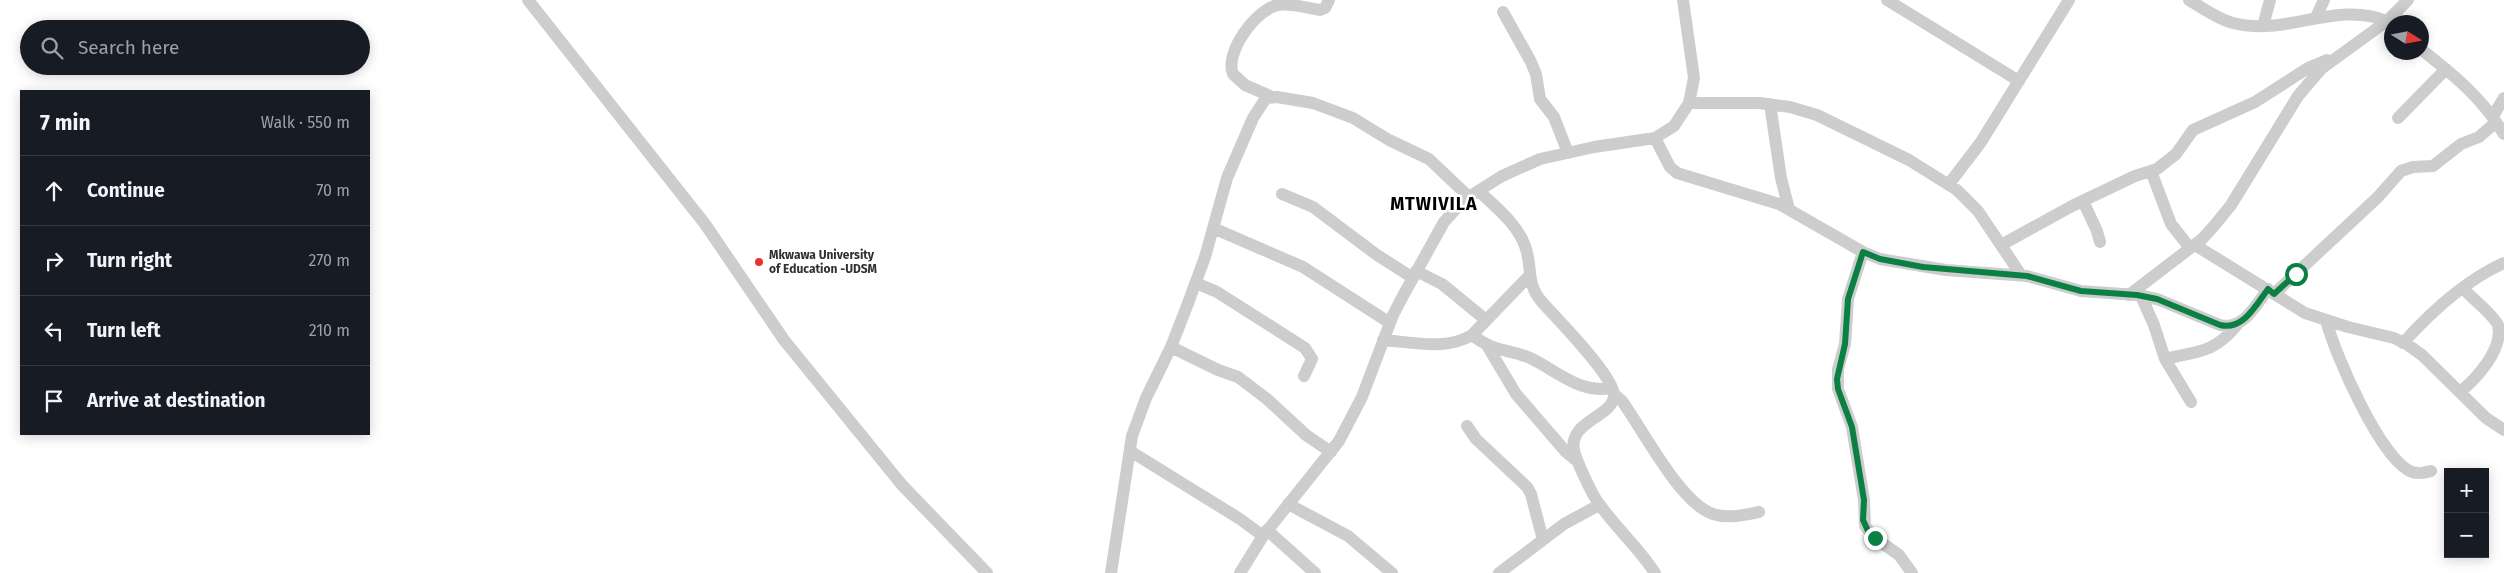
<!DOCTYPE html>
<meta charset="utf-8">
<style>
:root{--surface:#171b24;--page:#242831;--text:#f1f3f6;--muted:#9ea1a6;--line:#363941}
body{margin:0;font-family:"Fira Sans",sans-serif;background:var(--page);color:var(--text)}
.controls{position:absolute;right:15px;bottom:15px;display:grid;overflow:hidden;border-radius:0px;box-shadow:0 2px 12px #0003}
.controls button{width:45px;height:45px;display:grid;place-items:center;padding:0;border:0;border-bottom:1px solid var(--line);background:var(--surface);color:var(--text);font:25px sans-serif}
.compass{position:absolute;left:2384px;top:15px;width:45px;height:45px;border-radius:50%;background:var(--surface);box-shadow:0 2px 12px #0003;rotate:101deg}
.stop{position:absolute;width:15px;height:15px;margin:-11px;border:4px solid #0b8043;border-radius:50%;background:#fff}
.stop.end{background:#0b8043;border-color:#fff;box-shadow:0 1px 5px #0008}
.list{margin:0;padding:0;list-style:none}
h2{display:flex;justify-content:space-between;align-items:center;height:65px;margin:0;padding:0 20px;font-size:21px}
h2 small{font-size:16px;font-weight:400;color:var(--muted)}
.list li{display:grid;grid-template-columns:32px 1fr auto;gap:15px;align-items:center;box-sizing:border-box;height:70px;padding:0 20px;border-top:1px solid var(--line)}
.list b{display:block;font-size:19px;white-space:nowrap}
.list em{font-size:16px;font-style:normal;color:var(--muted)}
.icon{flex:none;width:28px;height:28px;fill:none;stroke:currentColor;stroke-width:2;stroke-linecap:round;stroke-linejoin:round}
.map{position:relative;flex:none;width:2504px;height:573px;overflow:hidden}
.search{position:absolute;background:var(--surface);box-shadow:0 2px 12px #0003;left:20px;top:20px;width:350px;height:55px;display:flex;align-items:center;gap:12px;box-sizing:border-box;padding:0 18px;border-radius:28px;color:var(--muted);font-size:19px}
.panel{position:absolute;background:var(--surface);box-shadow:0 2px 12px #0003;left:20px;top:90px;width:350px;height:345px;border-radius:0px}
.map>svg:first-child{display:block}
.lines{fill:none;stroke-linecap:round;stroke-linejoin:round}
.minor{stroke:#cdcdcd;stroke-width:12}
.route{stroke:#0b8043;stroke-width:6}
.poi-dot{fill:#e83331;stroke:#fff;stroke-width:2}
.labels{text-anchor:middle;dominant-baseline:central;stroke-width:5;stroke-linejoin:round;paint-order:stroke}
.poi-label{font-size:12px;font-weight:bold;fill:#303030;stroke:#fff;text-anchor:start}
.district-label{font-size:18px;font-weight:bold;letter-spacing:1px;fill:#000;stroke:#fff}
</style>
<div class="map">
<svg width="2504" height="573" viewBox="0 0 2504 573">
<rect width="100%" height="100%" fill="#fff"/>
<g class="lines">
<path class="minor" d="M528 0 705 224 784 340 902 485 987 573
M1887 0 2019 81
M2189 0C2203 8 2217 19 2233 23 2287 37 2336 0 2387 21
M1503 12 1530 60 1536 74 1540 99 1554 117 1568 153
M2317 15 2324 0
M2263 26 2270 0
M2422 50C2455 76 2482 98 2504 134
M1270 96 1245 85 1233 74C1224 53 1256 9 1278 5 1291 3 1307 8 1320 10L1325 8 1329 0
M1689 103H1759L1790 107 1817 115 1909 160 1957 190 1978 211 2021 275
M1770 104 1781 178 1789 209
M2493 116 2504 98
M2398 118 2446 69
M1655 138 1670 167 1677 173 1779 204 1863 252 1880 259 1946 270 2027 276 2081 291 2137 295 2157 299 2220 325C2243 331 2256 305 2268 289
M2151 171 2171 224 2190 248
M1949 184 1981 142 2069 0
M1479 191C1495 207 1517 223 1525 246 1533 267 1525 282 1542 302 1557 319 1613 375 1614 395 1614 418 1564 421 1575 454 1578 464 1593 497 1600 505 1617 529 1639 548 1655 573
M1282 194 1313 207 1377 255 1413 278
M2083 201 2097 231 2100 242
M1213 228 1303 267 1390 323
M2001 245 2072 206 2135 176 2157 169 2176 154 2193 130 2255 102 2308 68 2327 60
M2195 245 2305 313 2348 327 2394 338 2408 345 2422 355 2486 418 2504 430
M1863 252 1848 299 1845 344 1838 369V389L1852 427 1864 500 1865 526 1875 538 1899 555 1912 573
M1416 271 1442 284 1486 320
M1196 283 1217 292 1305 348 1312 359 1304 376
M2274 294 2378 197 2401 171 2413 167 2433 166 2461 144 2479 137 2496 122
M2129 295 2202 239 2214 226 2231 205 2298 96 2321 69 2387 21 2408 0
M2141 296 2154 325 2165 359 2191 402
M2326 320C2334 352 2381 461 2412 472 2418 474 2425 473 2431 471
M1472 335C1495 353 1507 348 1530 358 1558 371 1579 394 1612 388
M1383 340C1412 342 1446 351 1472 335L1529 276
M2403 343C2431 312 2466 280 2504 263
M1171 347 1218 370 1238 377 1267 399 1306 435 1331 452
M1488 347 1516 394 1566 452 1578 462
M2165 359C2199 351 2214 353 2237 325
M2460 392C2476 379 2504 349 2498 325 2492 313 2472 299 2463 288
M1614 394 1622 401C1643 430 1680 503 1713 514 1728 519 1744 515 1759 512
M1467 426 1476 439 1527 487 1531 494 1543 540
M1130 451 1240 519 1263 536
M1288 504 1348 536 1392 573
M1267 530 1315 573
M1111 573 1132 436 1146 398 1171 347 1187 306 1205 257 1227 178 1253 118 1266 98 1277 97 1313 103 1353 118 1389 140 1429 159 1469 197
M1240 573 1263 536 1339 441 1362 397 1393 315 1404 294 1444 222 1464 200 1502 176 1540 159 1594 147 1655 138 1674 126 1689 103 1694 78 1683 0
M1499 573 1564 524 1599 505"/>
</g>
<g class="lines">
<path class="route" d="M1875 538 1869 533 1863 520 1864 500 1852 427 1838 389 1837 379 1845 344 1848 299 1863 252 1880 259 1923 267 2027 276 2081 291 2137 295 2157 299 2220 325C2243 331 2256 305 2268 289L2274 294 2296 274"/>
</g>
<circle class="poi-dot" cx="759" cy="262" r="5"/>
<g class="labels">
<g class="poi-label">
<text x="769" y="255">Mkwawa University<tspan x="769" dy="14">of Education -UDSM</tspan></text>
</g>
<g class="district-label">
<text x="1434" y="204">MTWIVILA</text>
</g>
</g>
</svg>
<div class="controls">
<button>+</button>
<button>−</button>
</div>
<svg class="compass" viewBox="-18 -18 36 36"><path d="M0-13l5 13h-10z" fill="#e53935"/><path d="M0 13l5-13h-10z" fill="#9ea1a6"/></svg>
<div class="stop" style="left:2296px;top:274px"></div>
<div class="stop end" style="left:1875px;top:538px"></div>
<div class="search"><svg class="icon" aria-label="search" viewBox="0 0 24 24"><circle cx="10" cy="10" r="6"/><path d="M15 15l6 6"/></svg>Search here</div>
<section class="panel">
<h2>7 min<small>Walk · 550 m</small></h2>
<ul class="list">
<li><svg class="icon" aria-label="ahead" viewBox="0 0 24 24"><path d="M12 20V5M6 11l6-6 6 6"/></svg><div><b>Continue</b></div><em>70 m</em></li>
<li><svg class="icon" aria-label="right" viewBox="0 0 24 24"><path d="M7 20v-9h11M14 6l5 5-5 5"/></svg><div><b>Turn right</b></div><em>270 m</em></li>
<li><svg class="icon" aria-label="left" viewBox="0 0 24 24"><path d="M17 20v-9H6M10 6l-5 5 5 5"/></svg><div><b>Turn left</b></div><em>210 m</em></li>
<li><svg class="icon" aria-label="arrive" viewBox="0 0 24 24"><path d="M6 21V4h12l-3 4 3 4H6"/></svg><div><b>Arrive at destination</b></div></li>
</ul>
</section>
</div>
